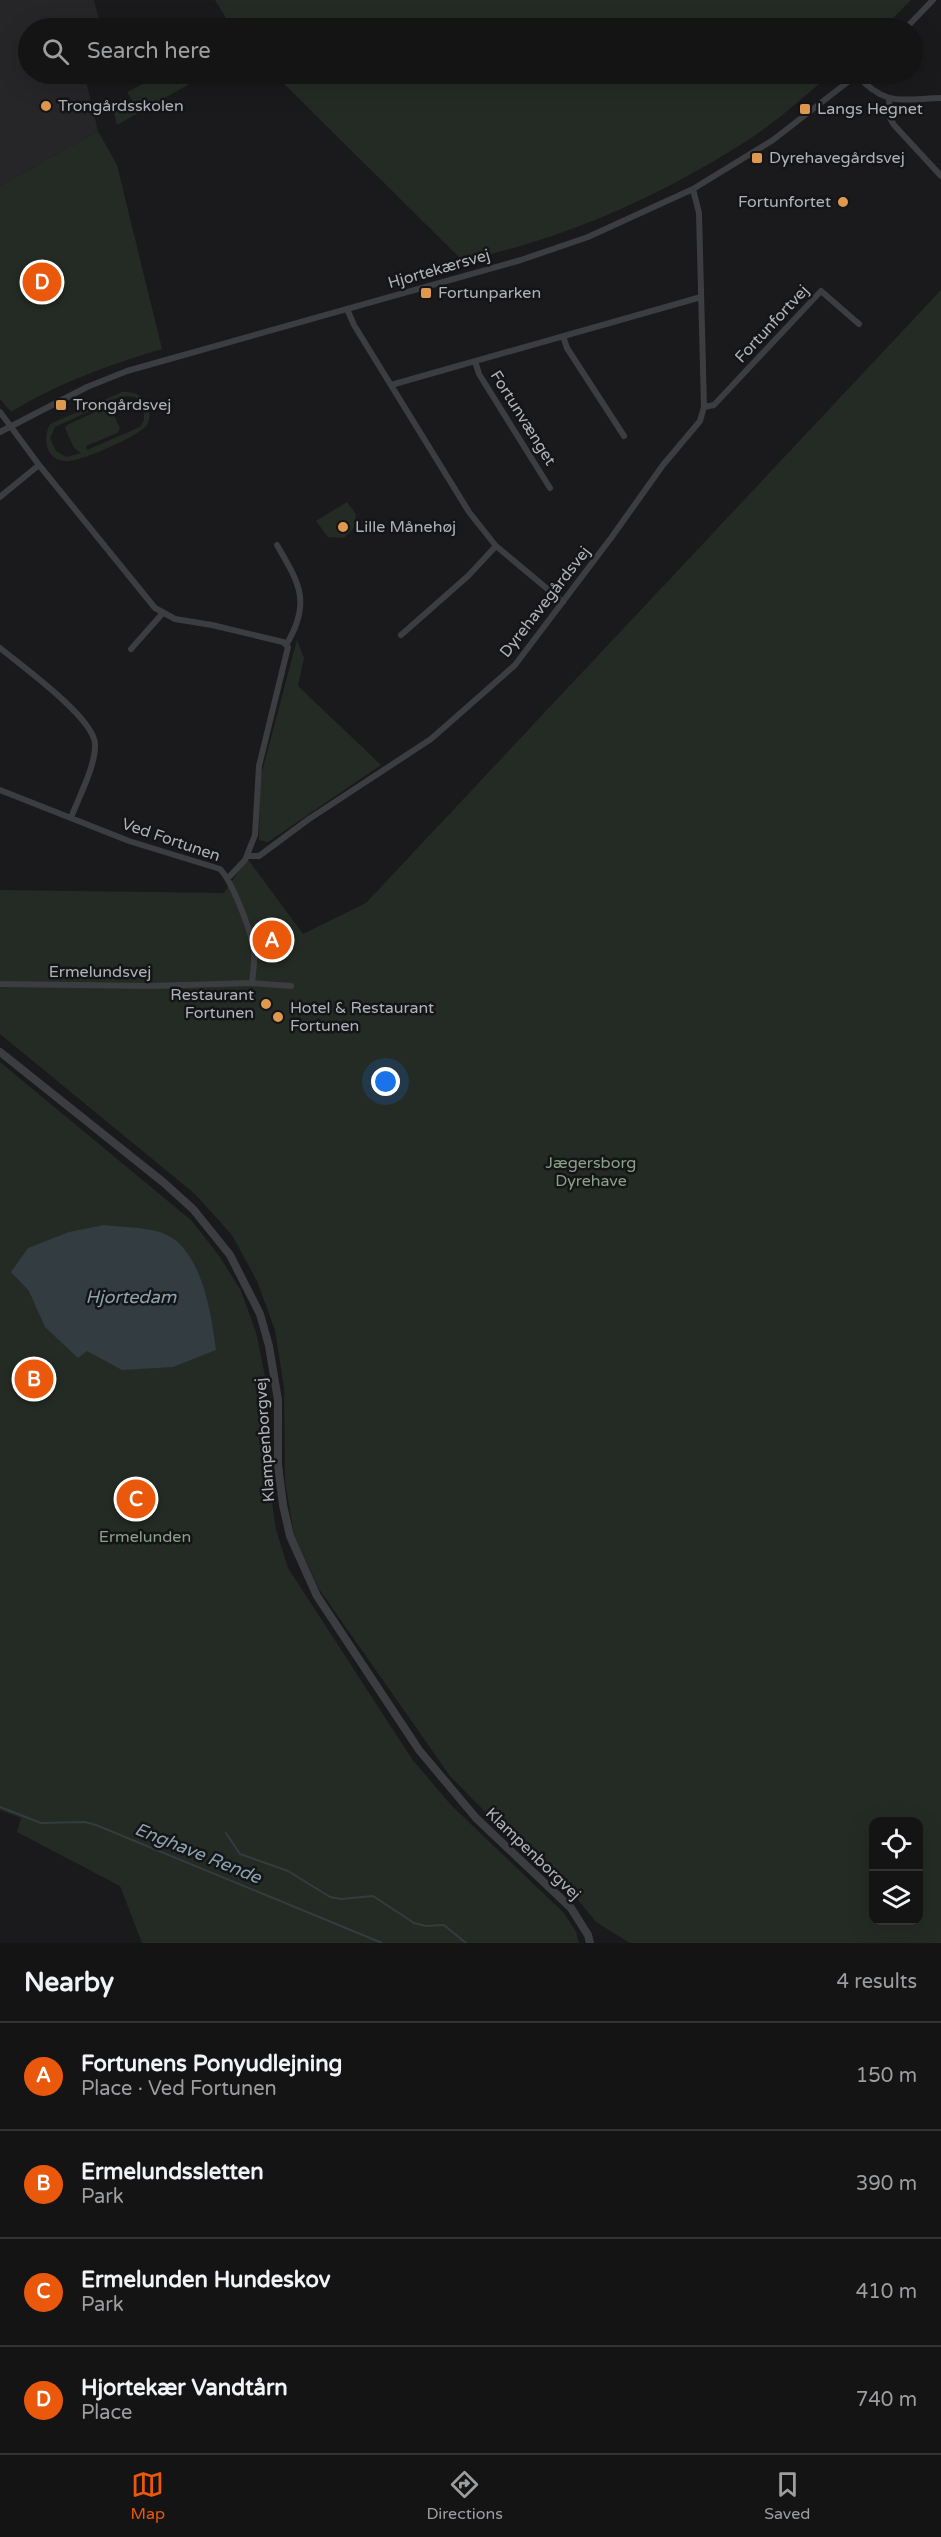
<!DOCTYPE html>
<meta charset="utf-8">
<style>
:root{--surface:#141415;--page:#212122;--text:#f1f3f6;--muted:#9d9ea0;--line:#333334;--accent:#ea580c}
body{margin:0;font-family:"Varela Round",sans-serif;background:var(--page);color:var(--text)}
.controls{position:absolute;right:18px;bottom:18px;display:grid;overflow:hidden;border-radius:12px;box-shadow:0 6px 24px #0002}
.controls button{width:54px;height:54px;display:grid;place-items:center;padding:0;border:0;border-bottom:2px solid var(--line);background:var(--surface);color:var(--text);font:30px sans-serif}
.you{position:absolute;left:386px;top:1082px;width:21px;height:21px;margin:-15px;border:4px solid #fff;border-radius:50%;background:#1a73e8;box-shadow:0 0 0 9px #1a73e833}
.badge{display:grid;place-items:center;width:39px;height:39px;border-radius:50%;background:var(--accent);color:#fff;font-size:20px;font-weight:700}
.pin{position:absolute;translate:-50% -50%;border:3px solid #fff;box-shadow:0 2px 6px #0006}
.list{margin:0;padding:0;list-style:none}
h2{display:flex;justify-content:space-between;align-items:center;height:78px;margin:0;padding:0 24px;font-size:26px}
h2 small{font-size:20px;font-weight:400;color:var(--muted)}
.list li{display:grid;grid-template-columns:39px 1fr auto;gap:18px;align-items:center;box-sizing:border-box;height:108px;padding:0 24px;border-top:2px solid var(--line)}
.list b{display:block;font-size:22px;white-space:nowrap}
.list p{margin:0;font-size:20px;white-space:nowrap;color:var(--muted)}
.list em{font-size:20px;font-style:normal;color:var(--muted)}
.icon{flex:none;width:33px;height:33px;fill:none;stroke:currentColor;stroke-width:2;stroke-linecap:round;stroke-linejoin:round}
.map{position:relative;flex:none;width:941px;height:1943px;overflow:hidden}
.search{position:absolute;background:var(--surface);box-shadow:0 6px 24px #0002;left:18px;right:18px;top:18px;height:66px;display:flex;align-items:center;gap:15px;box-sizing:border-box;padding:0 21px;border-radius:33px;color:var(--muted);font-size:22px}
.sheet{height:510px;background:var(--surface)}
nav{display:flex;justify-content:space-around;align-items:center;box-sizing:border-box;height:84px;border-top:2px solid var(--line);background:var(--surface);font-size:16px;color:var(--muted)}
nav a{display:grid;justify-items:center;gap:3px}
nav .on{color:var(--accent)}
.map>svg:first-child{display:block}
.built{fill:#262628}
.green{fill:#242b24;fill-rule:evenodd}
.water{fill:#333c40}
.lines{fill:none;stroke-linecap:round;stroke-linejoin:round}
.stream{stroke:#333c40;stroke-width:2}
.minor{stroke:#3b3d40;stroke-width:6}
.tertiary{stroke:#3b3d40;stroke-width:8}
.poi-dot{fill:#de994f;stroke:#151517;stroke-width:2}
.labels{text-anchor:middle;dominant-baseline:central;stroke-width:5;stroke-linejoin:round;paint-order:stroke}
.poi-label{font-size:16px;fill:#aeb3ba;stroke:#151517;text-anchor:start}
.street-label{font-size:16px;fill:#aeb3ba;stroke:#151517}
.park-label{font-size:16px;fill:#89a287;stroke:#151517}
.water-label{font-size:18px;font-style:italic;fill:#89a4b0;stroke:#151517}
</style>
<div class="map">
<svg width="941" height="1943" viewBox="0 0 941 1943">
<rect width="100%" height="100%" fill="#1a1a1c"/>
<path class="built" d="M0 0H94L101 28H28V74H105L86 81 98 131 0 186Z"/>
<path class="green" d="M215 0H911L883 28H232Z
M162 74H207L117 125 114 112 132 100 127 92Z
M274 74H831C801 99 771 127 737 147 680 183 616 214 552 236 523 246 493 253 464 262Z
M98 131 117 165 162 349C109 365 58 383 11 412L0 399V186Z
M941 290V1943H630L596 1922 570 1890 497 1824 450 1776 319 1589 294 1535 285 1481 284 1388 275 1330 257 1281 232 1235 195 1194 0 1034V890L224 893 247 858 303 934 366 903ZM874 1822H918V1920H874Z
M122 392C134 392 144 394 148 407 150 413 150 419 147 425 139 436 80 462 67 461 46 461 42 439 50 424ZM128 396 135 397 144 406V420L140 427 87 450 86 446 117 433 120 429 112 410 106 407 67 425 65 428 74 448 81 453 66 457 56 451 50 438 55 427 120 397Z
M347 502 356 514 355 527 344 538 328 537 316 521Z
M297 640 304 658 298 686 381 765 268 842 259 840 260 779Z
M0 1062 192 1221 220 1257 241 1291 256 1332 266 1381 267 1468 276 1530 288 1568 412 1759 451 1805 564 1913 576 1932 579 1943H142L120 1886 17 1832 21 1818 0 1810Z"/>
<path class="water" d="M104 1225C121 1227 139 1227 156 1231 201 1241 211 1312 216 1350L173 1367 122 1370 87 1351 78 1358 45 1327 29 1291 11 1272 28 1248 69 1232Z"/>
<g class="lines">
<path class="stream" d="M0 1807 41 1823 85 1822 96 1825 382 1943
M226 1833 240 1854 288 1871 330 1897 341 1899 373 1896 414 1923 426 1926 444 1925 466 1943"/>
<path class="minor" d="M906 28 933 0
M857 75C885 107 902 99 941 98
M889 98 890 118 894 125 941 176
M347 309 354 325 469 512 496 546 563 602
M563 336 567 348 624 436
M475 361 479 374 550 488
M391 385 701 297
M704 407 714 405 821 291 859 324
M0 412 39 465 155 608 175 619 212 625 283 642 288 647 259 766 255 835 245 860 228 878
M0 432 87 387 127 371 521 260 588 237 693 189 773 140 858 74
M0 497 39 465
M277 545C299 583 312 602 286 645
M401 635 468 576 496 546
M0 648C22 666 94 718 95 744 96 766 78 798 71 818
M131 649 162 614
M0 790 129 841 220 869C232 881 252 933 254 951 255 961 253 973 252 983
M248 856H259L309 819 431 739 515 665 611 538 663 465 700 421 704 407 699 213 693 189
M0 984 151 986 252 983 291 986"/>
<path class="tertiary" d="M0 1052 163 1182 193 1209 230 1255 260 1314 269 1346 278 1400V1465L283 1505 290 1536 317 1596 419 1750 476 1818 571 1908 588 1935 590 1943"/>
</g>
<g class="poi-dot">
<circle cx="46" cy="106" r="6"/>
<rect x="799" y="103" width="12" height="12" rx="3"/>
<rect x="751" y="152" width="12" height="12" rx="3"/>
<circle cx="843" cy="202" r="6"/>
<rect x="420" y="287" width="12" height="12" rx="3"/>
<rect x="55" y="399" width="12" height="12" rx="3"/>
<circle cx="343" cy="527" r="6"/>
<circle cx="266" cy="1004" r="6"/>
<circle cx="278" cy="1017" r="6"/>
</g>
<g class="labels">
<g class="poi-label">
<text x="58" y="106">Trongårdsskolen</text>
<text x="817" y="109">Langs Hegnet</text>
<text x="769" y="158">Dyrehavegårdsvej</text>
<text x="831" y="202" text-anchor="end">Fortunfortet</text>
<text x="438" y="293">Fortunparken</text>
<text x="73" y="405">Trongårdsvej</text>
<text x="355" y="527">Lille Månehøj</text>
<text x="254" y="995" text-anchor="end">Restaurant<tspan x="254" dy="18">Fortunen</tspan></text>
<text x="290" y="1008">Hotel &amp; Restaurant<tspan x="290" dy="18">Fortunen</tspan></text>
</g>
<g class="street-label">
<text transform="translate(439 269) rotate(-16)">Hjortekærsvej</text>
<text transform="translate(772 324) rotate(-47)">Fortunfortvej</text>
<text transform="translate(523 418) rotate(58)">Fortunvænget</text>
<text transform="translate(545 602) rotate(-52)">Dyrehavegårdsvej</text>
<text transform="translate(171 840) rotate(19)">Ved Fortunen</text>
<text x="100" y="972">Ermelundsvej</text>
<text transform="translate(265 1440) rotate(-94)">Klampenborgvej</text>
<text transform="translate(533 1854) rotate(44)">Klampenborgvej</text>
</g>
<g class="park-label">
<text x="591" y="1163">Jægersborg<tspan x="591" dy="18">Dyrehave</tspan></text>
<text x="145" y="1537">Ermelunden</text>
</g>
<g class="water-label">
<text x="131" y="1297">Hjortedam</text>
<text transform="translate(198 1853) rotate(22)">Enghave Rende</text>
</g>
</g>
</svg>
<div class="controls">
<button><svg class="icon" aria-label="locate" viewBox="0 0 24 24"><circle cx="12" cy="12" r="6"/><path d="M12 2v4M12 18v4M2 12h4M18 12h4"/></svg></button>
<button><svg class="icon" aria-label="layers" viewBox="0 0 24 24"><path d="M12 4l9 5-9 5-9-5zM3 14l9 5 9-5"/></svg></button>
</div>
<div class="you"></div>
<div class="pin badge" style="left:272px;top:940px">A</div>
<div class="pin badge" style="left:34px;top:1379px">B</div>
<div class="pin badge" style="left:136px;top:1499px">C</div>
<div class="pin badge" style="left:42px;top:282px">D</div>
<div class="search"><svg class="icon" aria-label="search" viewBox="0 0 24 24"><circle cx="10" cy="10" r="6"/><path d="M15 15l6 6"/></svg>Search here</div>
</div>
<section class="sheet">
<h2>Nearby<small>4 results</small></h2>
<ul class="list">
<li><span class="badge">A</span><div><b>Fortunens Ponyudlejning</b><p>Place · Ved Fortunen</p></div><em>150 m</em></li>
<li><span class="badge">B</span><div><b>Ermelundssletten</b><p>Park</p></div><em>390 m</em></li>
<li><span class="badge">C</span><div><b>Ermelunden Hundeskov</b><p>Park</p></div><em>410 m</em></li>
<li><span class="badge">D</span><div><b>Hjortekær Vandtårn</b><p>Place</p></div><em>740 m</em></li>
</ul>
</section>
<nav>
<a class="on"><svg class="icon" aria-label="map" viewBox="0 0 24 24"><path d="M3 6l6-2 6 2 6-2v14l-6 2-6-2-6 2zM9 4v14M15 6v14"/></svg>Map</a>
<a><svg class="icon" aria-label="directions" viewBox="0 0 24 24"><path d="M12 3l9 9-9 9-9-9zM9 14v-3h6M13 9l2 2-2 2"/></svg>Directions</a>
<a><svg class="icon" aria-label="saved" viewBox="0 0 24 24"><path d="M7 4h10v16l-5-4-5 4z"/></svg>Saved</a>
</nav>
